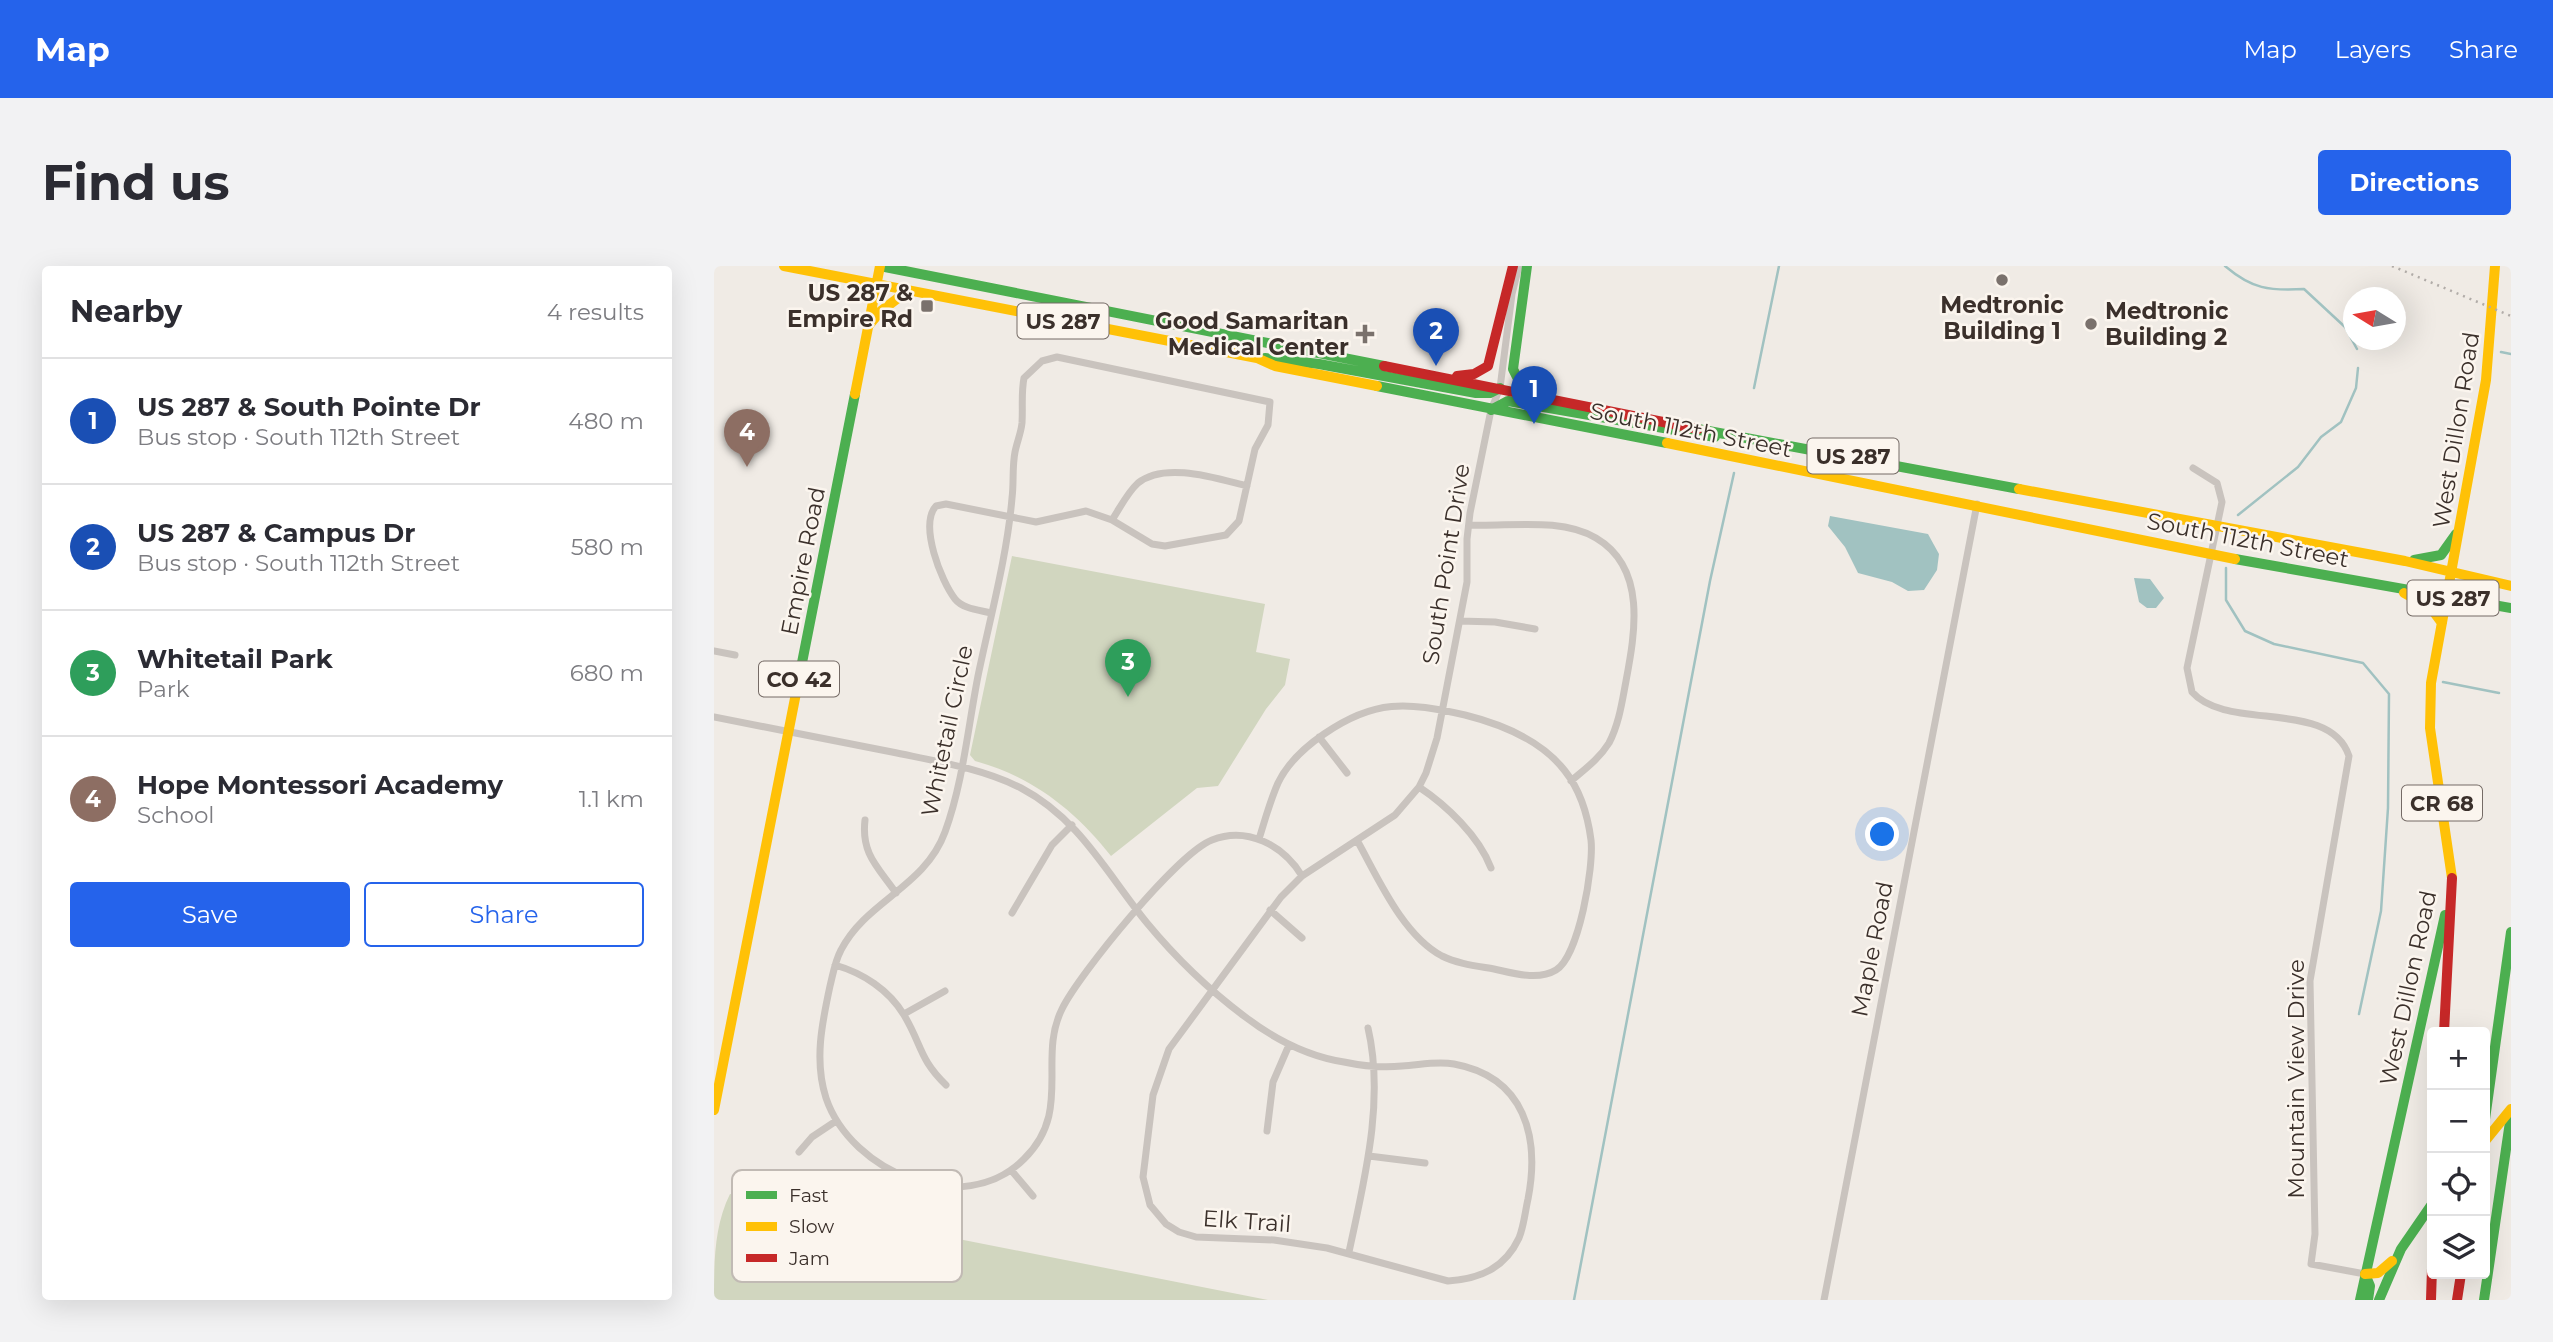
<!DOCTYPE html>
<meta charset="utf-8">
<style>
:root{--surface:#fff;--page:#f2f2f3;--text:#2b2b33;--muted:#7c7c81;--line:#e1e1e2;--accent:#2563eb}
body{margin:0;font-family:Montserrat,sans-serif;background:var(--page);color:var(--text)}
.controls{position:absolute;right:21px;bottom:21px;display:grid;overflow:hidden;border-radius:7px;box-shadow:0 7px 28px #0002}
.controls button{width:63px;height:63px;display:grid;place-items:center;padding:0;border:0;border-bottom:2px solid var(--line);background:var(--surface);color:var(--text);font:35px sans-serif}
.compass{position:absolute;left:1629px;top:21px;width:63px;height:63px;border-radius:50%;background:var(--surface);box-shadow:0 7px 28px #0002;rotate:281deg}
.you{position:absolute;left:1169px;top:569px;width:24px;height:24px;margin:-18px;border:5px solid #fff;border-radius:50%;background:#1a73e8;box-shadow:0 0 0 10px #1a73e833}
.badge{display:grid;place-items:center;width:46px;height:46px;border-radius:50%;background:var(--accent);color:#fff;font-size:23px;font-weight:700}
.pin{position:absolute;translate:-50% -58px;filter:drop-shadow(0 2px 4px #0008)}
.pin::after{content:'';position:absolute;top:37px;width:24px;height:21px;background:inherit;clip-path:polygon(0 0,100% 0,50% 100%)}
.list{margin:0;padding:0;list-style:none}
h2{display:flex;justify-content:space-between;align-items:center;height:91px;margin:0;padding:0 28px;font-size:30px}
h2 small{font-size:23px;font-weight:400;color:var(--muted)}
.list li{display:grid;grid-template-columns:46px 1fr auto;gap:21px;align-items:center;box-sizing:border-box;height:126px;padding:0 28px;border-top:2px solid var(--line)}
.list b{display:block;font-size:26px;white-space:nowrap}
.list p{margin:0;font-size:23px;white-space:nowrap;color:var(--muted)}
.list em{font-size:23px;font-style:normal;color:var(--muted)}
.actions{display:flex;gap:14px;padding:21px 28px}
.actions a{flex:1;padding:16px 0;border:2px solid var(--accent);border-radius:7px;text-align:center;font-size:24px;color:var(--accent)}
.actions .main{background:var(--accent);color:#fff}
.icon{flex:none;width:38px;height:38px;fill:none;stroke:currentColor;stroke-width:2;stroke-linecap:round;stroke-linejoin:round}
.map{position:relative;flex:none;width:1797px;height:1034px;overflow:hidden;border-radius:7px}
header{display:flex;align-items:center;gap:42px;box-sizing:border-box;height:98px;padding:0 35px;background:var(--accent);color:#fff}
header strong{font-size:33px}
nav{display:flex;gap:38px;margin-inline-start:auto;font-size:24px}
.intro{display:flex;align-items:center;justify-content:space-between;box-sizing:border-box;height:168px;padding:0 42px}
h1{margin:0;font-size:49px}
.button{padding:18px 32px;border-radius:7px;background:var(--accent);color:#fff;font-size:24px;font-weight:700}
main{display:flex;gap:42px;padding:0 42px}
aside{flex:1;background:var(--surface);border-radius:7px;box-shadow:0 7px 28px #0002}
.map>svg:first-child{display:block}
.green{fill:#d1d6bf}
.water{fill:#a1c2c1}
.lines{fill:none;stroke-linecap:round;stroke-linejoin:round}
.stream{stroke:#a1c2c1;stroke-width:2.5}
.street{stroke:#c9c3be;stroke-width:7}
.fast{stroke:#4caf50;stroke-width:10}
.slow{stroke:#ffc107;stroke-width:10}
.jam{stroke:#c62828;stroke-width:10}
.rail{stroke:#b1aca8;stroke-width:2.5;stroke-dasharray:2 5;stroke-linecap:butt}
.poi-dot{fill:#7a716c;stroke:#fbf5ee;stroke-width:2.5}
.labels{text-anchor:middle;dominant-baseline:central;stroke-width:5;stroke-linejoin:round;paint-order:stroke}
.shield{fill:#fbf5ee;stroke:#756b66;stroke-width:2}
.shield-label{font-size:21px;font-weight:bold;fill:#3b302b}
.poi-label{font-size:23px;font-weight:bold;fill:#3b302b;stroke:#fbf5ee;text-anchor:end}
.street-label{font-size:23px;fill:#3b302b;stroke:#fbf5ee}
.key{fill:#fbf5ee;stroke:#c1bab4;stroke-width:2}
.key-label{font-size:19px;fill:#3b302b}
</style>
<header>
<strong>Map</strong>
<nav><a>Map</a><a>Layers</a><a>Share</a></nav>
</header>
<div class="intro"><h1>Find us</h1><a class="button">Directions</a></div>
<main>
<aside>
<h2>Nearby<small>4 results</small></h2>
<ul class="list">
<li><span class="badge" style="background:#1a4fb4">1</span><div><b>US 287 &amp; South Pointe Dr</b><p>Bus stop · South 112th Street</p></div><em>480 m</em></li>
<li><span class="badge" style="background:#1a4fb4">2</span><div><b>US 287 &amp; Campus Dr</b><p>Bus stop · South 112th Street</p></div><em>580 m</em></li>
<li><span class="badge" style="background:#2e9e5b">3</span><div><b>Whitetail Park</b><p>Park</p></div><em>680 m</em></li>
<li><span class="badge" style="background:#8d6e63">4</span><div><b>Hope Montessori Academy</b><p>School</p></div><em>1.1 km</em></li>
</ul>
<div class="actions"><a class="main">Save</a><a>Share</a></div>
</aside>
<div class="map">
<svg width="1797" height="1034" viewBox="0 0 1797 1034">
<rect width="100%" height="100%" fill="#f0ebe5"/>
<path class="green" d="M298 290 551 338 542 386 576 393 571 419 552 443 504 520 483 522 397 590C361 544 317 510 261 495L256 489Z
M16 928 554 1034H0C0 997 0 960 16 928Z"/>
<path class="water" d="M1116 250 1214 268 1225 288 1223 304 1210 324 1194 325 1178 316 1144 307 1131 281 1114 260Z
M1420 312 1436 313 1450 332 1442 342H1433L1425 336Z"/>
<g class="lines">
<path class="stream" d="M1511 0C1538 23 1555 25 1590 23L1631 61 1643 83
M1787 86 1797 88
M1040 122 1065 0
M1524 249 1584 201 1607 171 1627 156 1642 122 1644 102
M1512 302V334L1531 365 1560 378 1649 397 1675 428 1674 542 1667 645 1645 748
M1729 416 1785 427
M860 1034 996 315 1020 207"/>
<path class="street" d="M1479 202 1503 217 1508 236 1473 402 1478 426C1513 466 1616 432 1635 490L1596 715 1601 968 1597 998 1651 1008
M398 254C406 242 413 227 424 217 451 195 504 213 533 220
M755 259C795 261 846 251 882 272 933 302 921 367 912 415 908 436 905 458 895 477 885 493 871 503 857 515
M277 347C265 344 249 343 241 333 227 315 205 259 222 240L232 238 322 256 372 245 398 254 438 278 451 280 512 269 525 255 541 183 554 159 556 136 343 91 328 95 310 112C307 127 309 141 308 157 307 167 303 176 301 186 298 201 300 217 298 232 293 291 276 352 264 410 254 461 249 517 231 566 211 621 152 635 127 684 121 695 119 708 116 720 108 757 100 795 112 832 137 906 249 954 310 893 359 845 323 793 348 743 365 708 464 587 498 574 533 560 569 579 588 610
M746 355 781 356 821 363
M0 385 21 389
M0 451C59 463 119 474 178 486 221 495 267 502 307 522 366 553 393 608 433 657 462 692 494 723 530 750 560 773 592 790 630 796 649 800 669 802 688 800 706 799 722 795 740 798 811 811 826 871 814 933 811 946 810 960 805 972 791 1002 766 1013 734 1015L613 982 560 974 482 971 465 966 452 958 436 939 429 911 439 829 455 783 567 631 588 610 681 549 705 521 712 507 723 472 753 316V273L756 247 777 144 786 122 798 28 805 0
M605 471 633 507
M705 521C732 539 765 570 777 602
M151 554C147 588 164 601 182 627
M545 573C551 554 556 535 564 517 574 496 591 481 610 468 661 433 692 436 751 449 787 458 828 475 851 505 866 524 874 551 877 574 880 601 865 690 842 704 824 715 799 707 780 703 763 700 744 698 728 690 689 669 665 614 644 576
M556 644 588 672
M298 647 338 579 358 559
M121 699C149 707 175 724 190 749 208 779 205 793 232 819
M190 748 231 725
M553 865 559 816 575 779
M85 886 98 871 122 855
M655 890 711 897
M297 904 319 930
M635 986C650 915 671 835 654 762
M1110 1034 1263 238"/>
<path class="fast" d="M166 0 670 100
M813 0 799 103 805 115 822 122
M551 92 605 98 762 127H776L786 122
M663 120 953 177
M777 144 794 135 1001 171
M984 163 1305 223
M1521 293 1797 342
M1700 294 1727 289 1742 268
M84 417 141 128
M1771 853 1797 666
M1651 1008 1656 1020 1654 1034
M1646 1034 1731 649
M1665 1034 1687 983 1718 938
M1770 1034 1797 849"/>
<path class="slow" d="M70 0 543 92 561 100 663 120
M155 59 167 45 192 26
M141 128 166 0
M953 177 1521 293
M1305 223 1691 295 1797 320
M1690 327 1717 342 1728 357
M1738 612 1716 462 1717 417 1772 114 1781 0
M0 844 84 417
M1771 875 1797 843
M1651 1008 1664 1007 1678 995"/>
<path class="jam" d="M670 100 984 163
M743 110 760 108 774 100 799 0
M1730 766 1738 612
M1717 1034 1718 1002
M1743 1034 1747 1008"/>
<path class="rail" d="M1678 0 1797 50"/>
</g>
<g class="poi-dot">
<circle cx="1288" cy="14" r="7"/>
<rect x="206" y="33" width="14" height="14" rx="3.5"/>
<circle cx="1377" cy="58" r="7"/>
<path d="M647.5 57.5h7v7h7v7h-7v7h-7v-7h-7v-7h7z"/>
</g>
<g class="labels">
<g class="shield">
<rect x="303.5" y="37.5" width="91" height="35" rx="5"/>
<rect x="1093.5" y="172.5" width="91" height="35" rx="5"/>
<rect x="1693.5" y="314.5" width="91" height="35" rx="5"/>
<rect x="45" y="395.5" width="80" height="35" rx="5"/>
<rect x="1688" y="519.5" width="80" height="35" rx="5"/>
</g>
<g class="shield-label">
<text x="349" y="55">US 287</text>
<text x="1139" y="190">US 287</text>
<text x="1739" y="332">US 287</text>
<text x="85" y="413">CO 42</text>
<text x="1728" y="537">CR 68</text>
</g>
<g class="poi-label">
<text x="199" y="27">US 287 &amp;<tspan x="199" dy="26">Empire Rd</tspan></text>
<text x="1288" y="39" text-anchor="middle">Medtronic<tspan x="1288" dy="26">Building 1</tspan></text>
<text x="1391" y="45" text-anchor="start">Medtronic<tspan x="1391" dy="26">Building 2</tspan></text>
<text x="635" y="55">Good Samaritan<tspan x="635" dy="26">Medical Center</tspan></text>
</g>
<g class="street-label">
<text transform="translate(977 164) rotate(11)">South 112th Street</text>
<text transform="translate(1742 164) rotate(-81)">West Dillon Road</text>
<text transform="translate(1534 274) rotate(11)">South 112th Street</text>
<text transform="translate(89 295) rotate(-79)">Empire Road</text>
<text transform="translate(732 298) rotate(-81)">South Point Drive</text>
<text transform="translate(233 465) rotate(-78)">Whitetail Circle</text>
<text transform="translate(1158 683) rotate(-79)">Maple Road</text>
<text transform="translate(1694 722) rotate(-78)">West Dillon Road</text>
<text transform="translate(1582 813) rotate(-90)">Mountain View Drive</text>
<text transform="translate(533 955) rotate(4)">Elk Trail</text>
</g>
</g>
<rect x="18" y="904" width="230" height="112" rx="10" class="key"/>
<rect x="32" y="925" width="31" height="8" fill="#4caf50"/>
<rect x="32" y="956" width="31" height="9" fill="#ffc107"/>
<rect x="32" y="988" width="31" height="8" fill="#c62828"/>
<g class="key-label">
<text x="75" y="936">Fast</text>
<text x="75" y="967">Slow</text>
<text x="75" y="999">Jam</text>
</g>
</svg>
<div class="controls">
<button>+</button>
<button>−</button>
<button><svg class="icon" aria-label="locate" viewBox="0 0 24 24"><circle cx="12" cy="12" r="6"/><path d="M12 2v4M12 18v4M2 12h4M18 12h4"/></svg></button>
<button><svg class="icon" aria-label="layers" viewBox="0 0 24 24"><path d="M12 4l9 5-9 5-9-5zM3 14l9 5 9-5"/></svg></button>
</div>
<svg class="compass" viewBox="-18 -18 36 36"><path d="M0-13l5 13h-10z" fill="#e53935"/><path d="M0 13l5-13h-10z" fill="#7c7c81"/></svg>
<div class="you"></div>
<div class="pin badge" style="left:820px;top:158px;background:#1a4fb4">1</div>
<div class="pin badge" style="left:722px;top:100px;background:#1a4fb4">2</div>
<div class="pin badge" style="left:414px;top:431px;background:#2e9e5b">3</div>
<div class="pin badge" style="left:33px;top:201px;background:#8d6e63">4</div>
</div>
</main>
